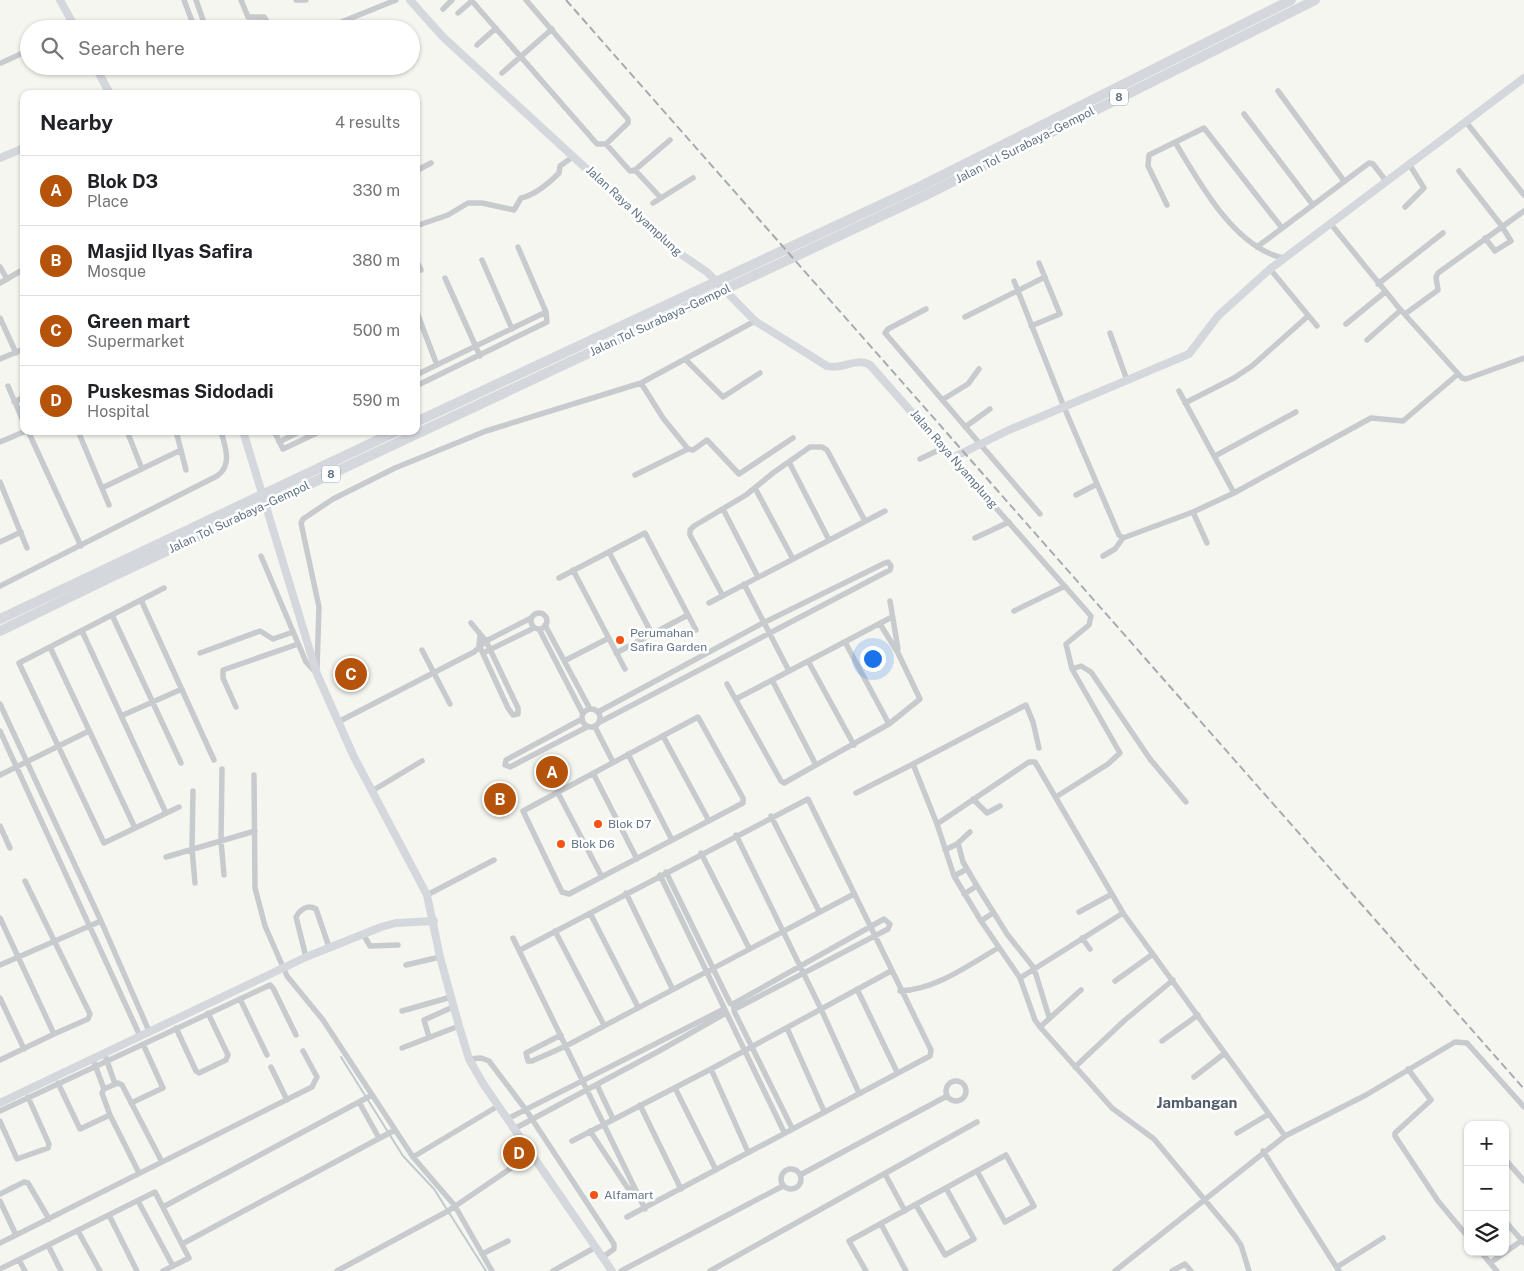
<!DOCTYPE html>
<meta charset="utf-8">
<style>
:root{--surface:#fff;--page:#f6f6f6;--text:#202124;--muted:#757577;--line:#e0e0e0;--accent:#b45309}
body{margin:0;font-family:"Public Sans",sans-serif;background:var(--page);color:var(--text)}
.controls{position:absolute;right:15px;bottom:15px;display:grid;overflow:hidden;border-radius:10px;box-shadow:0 1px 4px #0004}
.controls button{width:45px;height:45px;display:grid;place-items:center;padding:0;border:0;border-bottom:1px solid var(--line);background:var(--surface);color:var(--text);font:25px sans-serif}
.you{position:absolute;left:872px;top:658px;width:18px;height:18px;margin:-12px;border:4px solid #fff;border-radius:50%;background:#1a73e8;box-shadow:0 0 0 8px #1a73e833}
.badge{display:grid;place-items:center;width:32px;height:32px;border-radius:50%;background:var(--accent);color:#fff;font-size:16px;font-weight:700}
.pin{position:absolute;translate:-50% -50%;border:2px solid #fff;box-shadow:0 1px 5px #0006}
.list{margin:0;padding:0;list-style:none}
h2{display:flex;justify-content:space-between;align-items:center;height:65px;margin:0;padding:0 20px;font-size:21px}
h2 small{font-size:16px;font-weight:400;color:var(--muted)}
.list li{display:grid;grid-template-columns:32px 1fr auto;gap:15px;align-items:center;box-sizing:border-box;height:70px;padding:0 20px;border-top:1px solid var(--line)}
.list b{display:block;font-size:19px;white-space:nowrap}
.list p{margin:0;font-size:16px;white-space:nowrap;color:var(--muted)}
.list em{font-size:16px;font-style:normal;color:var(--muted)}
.icon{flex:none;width:28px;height:28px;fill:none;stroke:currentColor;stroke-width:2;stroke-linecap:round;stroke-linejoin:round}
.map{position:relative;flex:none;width:1524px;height:1271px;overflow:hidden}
.search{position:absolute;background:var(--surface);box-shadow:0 1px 4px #0004;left:20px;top:20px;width:400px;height:55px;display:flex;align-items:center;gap:12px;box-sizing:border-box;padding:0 18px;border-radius:28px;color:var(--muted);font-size:19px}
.panel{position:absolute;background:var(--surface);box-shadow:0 1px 4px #0004;left:20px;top:90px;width:400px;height:345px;border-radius:10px}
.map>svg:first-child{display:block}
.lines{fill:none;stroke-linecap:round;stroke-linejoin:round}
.stream{stroke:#c0cbd0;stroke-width:2}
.street{stroke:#c8cbce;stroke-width:5.5}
.secondary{stroke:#d4d8dd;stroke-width:8}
.highway{stroke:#d4d8dd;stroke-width:10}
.rail{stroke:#a5abb1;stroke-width:2;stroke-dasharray:8 4;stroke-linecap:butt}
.poi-dot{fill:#f45313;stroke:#fff;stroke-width:2}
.labels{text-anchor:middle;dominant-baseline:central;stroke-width:5;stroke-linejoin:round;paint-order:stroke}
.shield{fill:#fff;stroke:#919eaa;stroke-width:1}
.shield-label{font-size:11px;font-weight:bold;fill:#627486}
.street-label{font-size:12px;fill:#627486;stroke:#fff}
.poi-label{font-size:12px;fill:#627486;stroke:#fff;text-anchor:start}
.quarter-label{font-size:15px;font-weight:bold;fill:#505d6a;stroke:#fff}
</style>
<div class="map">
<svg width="1524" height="1271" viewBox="0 0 1524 1271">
<rect width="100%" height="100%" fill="#f6f6f1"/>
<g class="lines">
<path class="stream" d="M341 1057 403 1156 434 1189 486 1271"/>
<path class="street" d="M184 0 195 29
M241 0 248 17H264L272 29
M296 0H306
M471 0 597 144H606L630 171 635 170 661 198
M526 0 628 119V123L606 144
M443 9 452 0
M458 13 472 1
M194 28 201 25 203 20 196 0
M324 29 396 0
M477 45 496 28
M1 63 29 50
M502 73 552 29
M1278 91 1344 181
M1244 114 1313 205
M1466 122 1524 195
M1175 142C1199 182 1234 247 1283 258
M635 170 670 140
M416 171 431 163
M1459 171 1501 225 1511 241 1495 251 1485 238
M653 203 693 178
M1167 205 1148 166 1149 155 1204 128 1282 228
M1405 207 1424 188 1409 164
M1330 223 1399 308 1462 378 1466 379 1524 358
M416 226 448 215 468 203H482L514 210 521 198C535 195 549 183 559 173L560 166 574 156
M1257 247 1369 163 1373 164 1386 181
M416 260 421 270
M482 260 512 329
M0 267 7 279
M1270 269 1317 326
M445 278 480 356
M1014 281 1064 407 1119 535 1123 538 1193 512 1234 493 1371 418 1403 421 1458 374
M0 283 24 269
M1378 284 1443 233
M926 309 888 329 885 333 1040 514
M416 310 437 365
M1405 314 1438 290 1436 277 1438 273 1524 211
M965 317 1045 277
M0 318 16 353
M1346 324 1385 292
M1031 326 1060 314 1039 263
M1110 333 1127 380
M1367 340 1401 310
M0 359 24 349
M686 360 723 397 760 373
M416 375 546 312
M641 383 663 418 688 449
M8 386 24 423
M416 386 547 322 546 312 518 247
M1179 391 1234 493
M942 400 968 384 979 369
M14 402 24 397
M1185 403 1234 378 1252 366 1308 316
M965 427 990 409
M28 431 81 546
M78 431 109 505
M127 431 142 469
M176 431 186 470
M274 431 283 449 321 431
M0 442 26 431
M279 442 301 431
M1215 456 1296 412
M952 458 1091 616 1089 625 1066 644 1072 669 1120 753 1108 764 1056 797
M920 459 943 448
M789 462 829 540
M635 475 688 449 693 450 707 440 739 474 793 438
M0 482 27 548
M102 488 181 450
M755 488 793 559
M1076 495 1097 484
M723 509 758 577
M1193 512 1207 543
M975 538 1009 522
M0 542 21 532
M609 552 652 634
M261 556 306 662 317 674
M1103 556 1115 549 1123 538
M573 570 625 669
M559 578 645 533 696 630
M744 584 789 671
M0 586 217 476C233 465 225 447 221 431
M164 588 19 663 104 843 179 807
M723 596 690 535V530L694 526 746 495 773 473 810 447H822L827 450 865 521
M141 600 214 760
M890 601 898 649
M709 603 885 511
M1014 611 1065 586
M531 621a8 8 0 1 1 16 0a8 8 0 1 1-16 0Z
M112 615 181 763
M471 623 486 641 518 708V714L513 715 508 708 479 645 480 636
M545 625 590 709
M539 629 583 714
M82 631 166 813
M845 642 889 724
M50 647 135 828
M422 650 450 704
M487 651 534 628
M200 653 260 631 273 639 293 632
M616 653 688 615
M566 660 609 638
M808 661 854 745
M317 669 319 607 301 523 303 519 333 499 395 468 486 431 641 383 755 321
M1072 669 1081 666 1091 672 1150 759 1186 802
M772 680 816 765
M727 684 781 781 784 783 889 724 920 699 898 653 880 624
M736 699 892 617
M0 704 101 921 149 1031
M236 707 223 678V670L298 644
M582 718a9 9 0 1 1 18 0a9 9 0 1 1-18 0Z
M598 712 763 623 885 563 888 562 891 566 890 570 600 722
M121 716 182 689
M698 717 743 798V803L569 894 562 892 523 811Z
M582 719 506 760 505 765 510 767 587 727
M338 722 474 652 486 641 531 618
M595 727 613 762
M0 731 140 1036
M663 736 709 821
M628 754 672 840
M222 769 221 841 224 875
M593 773 637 859
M0 775 89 731
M254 775 255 888 265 926 287 976 323 1020 413 1157 455 1206 492 1271
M193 791 192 849 195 883
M372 791 422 761
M558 793 602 877
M856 793 913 764
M973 799 987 813 1000 806
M771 816 819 911
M937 824 913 764 1026 705 1033 722 1039 748
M0 826 10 848
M736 835 821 1009 859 1093
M958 843 963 862 977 886 1007 934 1034 968 1049 1017
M945 850 957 844 970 832
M701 853 749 948
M166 857 255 831
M666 872 730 1003 734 1006V1011L792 1128
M660 875 784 1132
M954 876 967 869
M626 893 672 988
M964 894 977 886
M427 895 494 860
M1079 912 1112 894
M590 913 638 1007
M0 918 54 1034 88 1019 90 1014 25 881
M981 921 993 913
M555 931 604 1025
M363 934 370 946 398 945
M513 938 645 1209
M1082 938 1090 949
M520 950 808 799 931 1050 930 1056 627 1217
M306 957 296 917C300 910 307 904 316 909L329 947
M0 965 101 921
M406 965 440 957
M1020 978 1123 913
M1115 981 1153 954
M857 989 897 1072
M900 991C935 990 969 965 998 948
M0 998 24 1049
M240 999 267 1055
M733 1004 884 919 890 924 888 929 735 1009
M402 1011 451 997
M1040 1027 1081 990
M176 1028 196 1071 199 1073 226 1060 228 1055 208 1013
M787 1028 824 1111
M561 1035 526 1053 528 1061H532L566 1046 854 894
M429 1037 424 1020 453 1007
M1162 1041 1198 1015
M402 1048 459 1026
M106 1058 115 1084
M469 1059 481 1058 489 1061 526 1110 614 1244V1249L603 1257
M0 1060 54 1034
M94 1062 104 1089
M271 1067 287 1100
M1075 1067 1125 1020 1173 980
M711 1069 748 1152
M1408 1069 1431 1100 1395 1133V1136L1438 1201 1468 1237
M1194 1077 1225 1053
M946 1091a10 10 0 1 1 20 0a10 10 0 1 1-20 0Z
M58 1083 80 1129 110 1115
M597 1085 613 1119
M675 1088 716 1170
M359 1102 379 1138
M131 1103 163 1088 143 1044
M640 1105 681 1189
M0 1111 270 985 273 988 296 1035
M507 1119 724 1009
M0 1121 17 1159 48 1148 49 1144 28 1097
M514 1129 659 1051 726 1013
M590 1131 627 1187 637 1195
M1237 1133 1269 1114
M572 1141 711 1069 891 971
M1263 1151 1339 1271
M413 1157 498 1106
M1505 1159 1524 1181
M781 1179a10 10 0 1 1 20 0a10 10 0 1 1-20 0Z
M139 1173 110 1115 102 1093 104 1089 118 1083 122 1085 162 1162
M885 1174 905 1211
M800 1175 947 1096
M0 1194 24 1182 28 1183 49 1219
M0 1201 16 1235
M138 1201 173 1266
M916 1205 945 1255 974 1239 946 1188
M163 1207 372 1095
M109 1215 137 1271
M1505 1221 1524 1243
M881 1224 906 1271
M78 1231 100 1271
M0 1243 312 1087 317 1077 303 1051
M182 1244 395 1130
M48 1245 61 1271
M1481 1252 1490 1263
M482 1254 508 1241
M19 1260 25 1271
M1337 1267 1383 1238
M0 1269 155 1192 189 1258 163 1271
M337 1271 448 1211 532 1154
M553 1271 596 1247
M621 1271 783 1186
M710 1271 977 1122
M866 1271 849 1241 1006 1155 1034 1206 1005 1222 977 1171
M1115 1271 1285 1136 1366 1095 1455 1042 1467 1043 1524 1107
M1172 1271 1185 1264 1191 1271
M1249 1271 1241 1245 1234 1235 1154 1139 1112 1108 1040 1027 1035 1020 1020 978 981 921 954 876 937 824 1029 762H1035L1123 913 1285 1136
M1497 1271 1490 1263 1524 1239"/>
<path class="secondary" d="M60 0 76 29
M410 0 443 37 676 251 707 272 755 321 827 366C842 370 856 357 870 365L952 458 1009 430 1189 354 1218 316 1270 269 1524 78
M95 66 110 94
M0 158 24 148
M243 431 317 674 354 757 427 895 440 957 459 1026 469 1059 484 1085 612 1271
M0 1103 306 957 381 927 396 923 434 921"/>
<path class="highway" d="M416 422 919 187 1291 0
M0 619 397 431
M0 631 105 580 924 196 1315 0"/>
<path class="rail" d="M566 0 1524 1089"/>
</g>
<g class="poi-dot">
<circle cx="620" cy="640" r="5"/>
<circle cx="598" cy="824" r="5"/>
<circle cx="561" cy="844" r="5"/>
<circle cx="594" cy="1195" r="5"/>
</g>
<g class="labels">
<g class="shield">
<rect x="1110" y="88.5" width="18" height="17" rx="4"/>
<rect x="322" y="465.5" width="18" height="17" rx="4"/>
</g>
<g class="shield-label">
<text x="1119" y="97">8</text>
<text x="331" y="474">8</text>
</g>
<g class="street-label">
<text transform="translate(1025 145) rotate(-27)">Jalan Tol Surabaya–Gempol</text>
<text transform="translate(634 211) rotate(43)">Jalan Raya Nyamplung</text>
<text transform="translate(660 320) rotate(-25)">Jalan Tol Surabaya–Gempol</text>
<text transform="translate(954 459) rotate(49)">Jalan Raya Nyamplung</text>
<text transform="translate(239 517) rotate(-25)">Jalan Tol Surabaya–Gempol</text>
</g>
<g class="poi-label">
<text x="630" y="633">Perumahan<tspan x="630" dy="14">Safira Garden</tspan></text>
<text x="608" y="824">Blok D7</text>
<text x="571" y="844">Blok D6</text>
<text x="604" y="1195">Alfamart</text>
</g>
<g class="quarter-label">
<text x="1197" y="1102">Jambangan</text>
</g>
</g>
</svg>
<div class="controls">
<button>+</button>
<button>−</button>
<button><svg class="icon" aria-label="layers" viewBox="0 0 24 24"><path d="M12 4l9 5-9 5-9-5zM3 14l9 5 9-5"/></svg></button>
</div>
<div class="you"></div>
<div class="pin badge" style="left:552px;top:772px">A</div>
<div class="pin badge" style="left:500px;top:799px">B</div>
<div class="pin badge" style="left:351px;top:674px">C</div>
<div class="pin badge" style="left:519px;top:1153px">D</div>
<div class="search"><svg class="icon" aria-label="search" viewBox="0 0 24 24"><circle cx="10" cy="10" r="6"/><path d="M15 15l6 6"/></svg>Search here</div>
<section class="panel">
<h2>Nearby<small>4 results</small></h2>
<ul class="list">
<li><span class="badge">A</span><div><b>Blok D3</b><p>Place</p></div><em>330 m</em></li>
<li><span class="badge">B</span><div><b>Masjid Ilyas Safira</b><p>Mosque</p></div><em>380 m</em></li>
<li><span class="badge">C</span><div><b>Green mart</b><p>Supermarket</p></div><em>500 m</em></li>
<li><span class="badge">D</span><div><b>Puskesmas Sidodadi</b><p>Hospital</p></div><em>590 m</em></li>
</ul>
</section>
</div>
